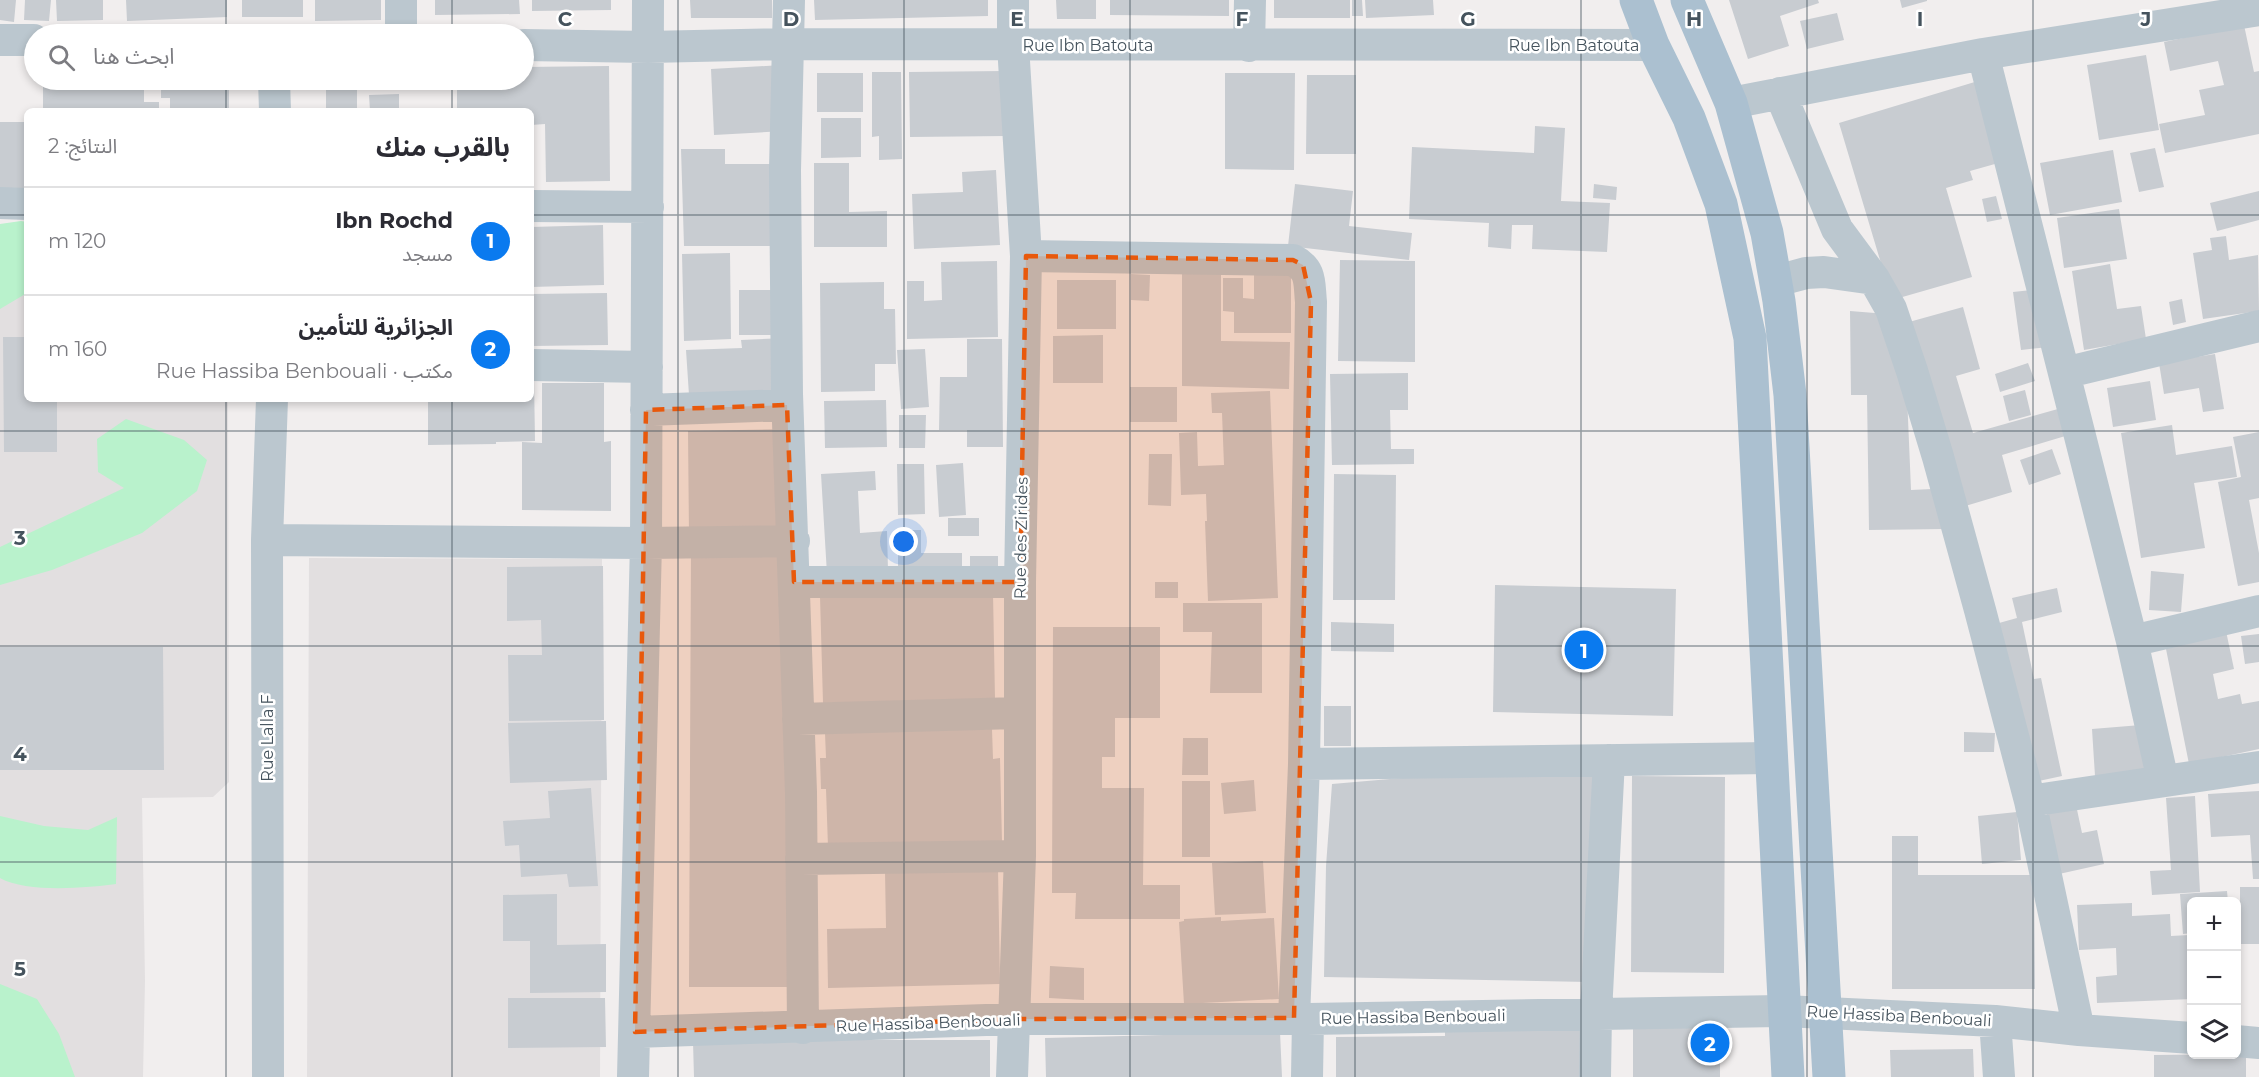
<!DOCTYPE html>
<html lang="ar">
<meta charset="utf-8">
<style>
:root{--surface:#fff;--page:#f7f7f7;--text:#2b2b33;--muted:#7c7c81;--line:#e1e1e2;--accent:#0a7aef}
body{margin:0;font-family:Montserrat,"Noto Sans Arabic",sans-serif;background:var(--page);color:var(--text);direction:rtl}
.controls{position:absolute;right:18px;bottom:18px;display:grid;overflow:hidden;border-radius:9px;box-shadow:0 3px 9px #0003}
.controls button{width:54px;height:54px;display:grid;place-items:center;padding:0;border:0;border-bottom:2px solid var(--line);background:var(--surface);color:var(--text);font:30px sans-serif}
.you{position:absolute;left:904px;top:542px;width:21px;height:21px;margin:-15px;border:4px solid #fff;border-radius:50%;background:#1a73e8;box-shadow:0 0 0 9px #1a73e833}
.badge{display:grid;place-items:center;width:39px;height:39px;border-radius:50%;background:var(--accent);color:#fff;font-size:20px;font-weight:700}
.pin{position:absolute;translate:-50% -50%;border:3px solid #fff;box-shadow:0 2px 6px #0006}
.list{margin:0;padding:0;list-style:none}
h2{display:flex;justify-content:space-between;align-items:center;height:78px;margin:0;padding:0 24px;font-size:26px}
h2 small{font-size:20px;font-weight:400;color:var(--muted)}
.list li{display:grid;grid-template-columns:39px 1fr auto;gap:18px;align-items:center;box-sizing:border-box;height:108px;padding:0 24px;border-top:2px solid var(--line)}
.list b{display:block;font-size:22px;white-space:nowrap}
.list p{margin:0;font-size:20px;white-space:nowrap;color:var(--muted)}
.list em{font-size:20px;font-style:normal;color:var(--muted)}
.icon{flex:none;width:33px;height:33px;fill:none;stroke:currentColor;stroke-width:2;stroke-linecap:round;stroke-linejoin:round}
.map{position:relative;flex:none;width:2259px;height:1077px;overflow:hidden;direction:ltr}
.search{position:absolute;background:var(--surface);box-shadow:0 3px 9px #0003;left:24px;top:24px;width:510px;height:66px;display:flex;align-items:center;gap:15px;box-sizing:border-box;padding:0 21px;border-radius:33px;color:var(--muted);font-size:22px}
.panel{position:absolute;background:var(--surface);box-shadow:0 3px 9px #0003;left:24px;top:108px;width:510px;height:294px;border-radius:9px;direction:rtl}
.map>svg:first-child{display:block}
.education{fill:#e2dfe0}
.green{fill:#b9f2cc}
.building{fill:#c8ccd1}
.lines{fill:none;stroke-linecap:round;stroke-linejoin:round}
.street{stroke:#bbc7cf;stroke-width:32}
.primary{stroke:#abc0d0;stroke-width:33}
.marked{fill:#e8590c;fill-opacity:0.2;stroke:#e8590c;stroke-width:4.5;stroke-dasharray:12 8;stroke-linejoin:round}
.grid{fill:none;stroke:#45535d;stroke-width:1.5;stroke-opacity:0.55}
.labels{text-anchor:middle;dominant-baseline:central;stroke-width:5;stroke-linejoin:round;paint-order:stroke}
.street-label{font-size:16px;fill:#45535d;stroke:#fff}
.grid-label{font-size:20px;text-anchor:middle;font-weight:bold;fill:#45535d;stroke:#fff;stroke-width:5;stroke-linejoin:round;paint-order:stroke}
</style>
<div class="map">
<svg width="2259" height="1077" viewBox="0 0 2259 1077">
<rect width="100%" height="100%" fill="#f1eeee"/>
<path class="education" d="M0 225H27V399H228L229 782 213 797 142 798 145 981 143 1077H0Z
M309 558 602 559 600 1077H307Z"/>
<path class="green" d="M21 221 27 222V293L0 309V224Z
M126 419 184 440 207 460 197 491 142 533 52 570 0 585V547L124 488 98 472 97 439Z
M0 816 44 826 88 830 117 817 116 884C86 888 26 893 0 878Z
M0 984 37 999 59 1034 75 1077H0Z"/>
<path class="building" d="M0 0H16L14 22 0 20Z
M25 0H51L49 21 24 20Z
M56 0H103V20L57 21Z
M126 0H227V17L127 21Z
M242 0H303V17H242Z
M315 0H381V20L315 21Z
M435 0H519L520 14 435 15Z
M532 0H611V10L532 11Z
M690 0H772V18H691Z
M814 0H988V16L815 20Z
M1056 0H1096V19H1057Z
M1110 0H1229V16L1110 15Z
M1274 0H1350V18H1274Z
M1352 0H1362L1363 16H1352Z
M1365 0H1433L1434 15 1366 18Z
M1729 0H1818L1819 3 1780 16 1789 46 1748 59Z
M1900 0H1927V1L1902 8Z
M1837 13 1844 40 1807 49 1800 21Z
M2244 25 2254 72 2259 71V134L2165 153 2159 124 2205 115 2199 90 2224 85 2218 61 2170 71 2164 42Z
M2146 55 2159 130 2099 140 2087 65Z
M782 65 785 131 714 135 711 69Z
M609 66 610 181 546 182 545 124 531 125V111H457V80H524V67Z
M1004 71 1005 136 910 137 909 72Z
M872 72H901L902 159 879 160V136L872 137Z
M817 73H863V112H817Z
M1225 73H1295L1294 170 1225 169Z
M1307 75H1356V154H1306Z
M43 80H144V102H159V111H43Z
M161 80H229V111H170V98H161Z
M326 80H357V111H326Z
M1978 81 2002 162 1970 171 1973 180 1946 188 1972 277 1892 300 1839 123Z
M399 94V111H370L369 95Z
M821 118H861V157L821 158Z
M0 122H27V191H0Z
M1535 126 1565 128 1561 201 1610 203 1607 252 1532 249 1533 225H1512L1511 249 1488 247 1489 223 1409 219 1412 147 1534 153Z
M2155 148 2164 187 2139 192 2130 153Z
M681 149H725V164H782V246H684Z
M2113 150 2122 202 2050 215 2040 163Z
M814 163H849V212L887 211V247H814Z
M996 170 1000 245 914 249 912 194 963 192 962 172Z
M1295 184 1353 191 1349 226 1412 233 1409 260 1288 246Z
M1594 184 1617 187 1616 200 1593 198Z
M2259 191V220L2217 231 2210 203Z
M1996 196 2002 219 1987 222 1982 199Z
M2119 209 2127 259 2064 268 2057 218Z
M603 225 604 285 531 287V227Z
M2226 236 2229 260 2258 255 2259 311 2203 319 2193 253 2212 250 2210 238Z
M730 253 731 339 684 341 682 254Z
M1340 260 1415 261V362L1338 361Z
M997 261 998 337 907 339V281H924V301L942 300 941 262Z
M2110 264 2117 309 2141 306 2146 339 2084 350 2072 271Z
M1291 269V333H1234V312L1223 311V278H1243V298L1254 299V270Z
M1182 272H1221V341L1290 342 1289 389 1182 386Z
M1131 274 1150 275 1149 301 1131 300Z
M1057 280H1116V329H1057Z
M884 282V309H895L896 364H875V391L821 392 820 283Z
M2041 289 2049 347 2021 350 2013 292Z
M739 290H778V335H739Z
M607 293 608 345 531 346V294Z
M2182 299 2186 322 2173 325 2169 302Z
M1963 307 1980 369 1956 376 1973 433 2065 407 2072 434 2002 455 2012 492 1962 507 1909 322Z
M1850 311 1887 314 1907 395 1911 490 1932 489 1945 529 1869 530 1867 395H1851Z
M1103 335V383H1053V336Z
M3 337H27V399H57V452H4Z
M784 338 786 391 689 395 686 350 742 348 741 340Z
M967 339H1002L1003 447H967V430H939L940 377H967Z
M925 349 929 407 901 409 897 350Z
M2215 354 2224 409 2203 412 2199 388 2164 394 2159 363Z
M2028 363 2035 381 2000 392 1995 374Z
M1408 373V410H1390L1391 449H1414V464L1332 465 1330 374Z
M531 379H534L535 441 496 442V444L428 445V399H531Z
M2150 381 2156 420 2113 427 2107 388Z
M542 383H604V442L611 441V511L522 510V442L542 443Z
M1130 387H1177V422H1130Z
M2025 390 2031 415 2009 421 2003 396Z
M1270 391 1278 598 1208 601 1205 521H1207L1206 494 1181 495 1179 433 1197 432 1198 466 1224 465 1222 413H1212L1211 393Z
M886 400 887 447 825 448 824 401Z
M899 415H926L925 448H899Z
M2172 425 2176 455 2232 446 2237 477 2194 483 2205 548 2141 558 2121 433Z
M786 429 787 535 689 536 688 431Z
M2259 432V498L2249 500 2259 553V582L2238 586 2218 482 2241 477 2233 437Z
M2052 449 2061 474 2029 485 2020 460Z
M1149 454H1172L1171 506 1148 505Z
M963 463 966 515 939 517 936 465Z
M897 464H924L925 514 898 515Z
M875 471 876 490 858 491 860 533 887 531 888 571 827 574 821 474Z
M1334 474 1396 475 1395 600H1333Z
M948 518H979V536H948Z
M898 530H921V553H962V578H898Z
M691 547H787L789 987H689Z
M970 556H998V575H970Z
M603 566 604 720 509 721 508 655H542L541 620 507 621V567Z
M2151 571 2184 574 2181 612 2149 610Z
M1155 582H1178V598H1155Z
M1495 585 1676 589 1673 716 1493 712Z
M2057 588 2062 612 2022 622 2034 679 2041 678 2062 776 2034 782 1999 623 2017 618 2012 598Z
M993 593 995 699 823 703 820 596Z
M1183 603H1262V693H1210L1212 632H1183Z
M1331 622 1394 624V652L1331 651Z
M1053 627H1160V718H1115V757H1102V788H1144L1143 885H1180V919H1075L1076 893H1052Z
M2226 631 2234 669 2213 674 2218 699 2240 694 2242 704 2259 701V749L2189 764 2165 644Z
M2259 634V662L2245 664 2241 636Z
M0 647H163L164 770H0Z
M1324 706H1351V746H1324Z
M606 721 607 780 510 783 508 723Z
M2141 725 2146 772 2095 776 2092 729Z
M992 729 993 759 1000 758 1002 842 828 847 826 789H821L820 758H826L825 733Z
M1964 732 1995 733 1994 752H1964Z
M1183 738H1208V775H1182Z
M1595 773 1589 982 1324 977 1326 866 1332 784 1413 777Z
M1632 776 1725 777 1724 973 1631 972Z
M1254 780 1256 811 1224 814 1221 783Z
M1182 781H1210V857H1182Z
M591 788 598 886 569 887 567 874 521 877 519 845 505 846 503 821 550 818 548 791Z
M2259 791V879H2253L2250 835 2211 837 2208 794Z
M2195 796 2200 892 2152 895 2150 871 2171 870 2166 798Z
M2076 805 2082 833 2097 830 2104 864 2059 874 2046 812Z
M2017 812 2021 860 1982 864 1978 816Z
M1892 836H1918V875H2034L2035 989H1892Z
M1263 861 1266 913 1215 915 1212 863Z
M998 868 1000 984 828 988 827 929 886 928 885 871Z
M2240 887H2259V944H2240Z
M2227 891 2228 902H2192V933L2183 934 2180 894Z
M557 894V945L606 944V992L530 993V941H503V895Z
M2132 903V916L2170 914 2171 936 2189 935 2192 999 2097 1003 2096 977 2117 975 2116 948 2079 950 2077 905Z
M1221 917V921L1274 918 1279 999 1184 1004 1179 922 1184 921V919Z
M1050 966 1084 968V1000L1049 998Z
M508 998H605L606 1047 508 1048Z
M1584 1025 1586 1077H1336V1037L1445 1036V1027Z
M1633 1027H1720V1077H1633Z
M1280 1032 1282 1077H1046L1045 1038Z
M822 1040H990V1077H694L693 1042Z
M1973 1049 1974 1077H1891L1890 1050Z
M2246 1054V1077H2154V1055Z"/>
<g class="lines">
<path class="street" d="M789 0 785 170 787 394 801 792 803 1028
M401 34V0
M0 40H34
M524 45 648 47 789 44 1653 45
M1249 46 1250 0
M1983 54 2132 641 2163 781
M274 80 275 111
M1780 93 1837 229 1874 279 1891 309 1912 371 1938 457 1980 610 2030 801 2079 1030
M1731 103 1983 54 2259 10
M0 203 27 204
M531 206 648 207
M1026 256 1293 260C1312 270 1309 283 1311 302L1304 764 1294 1018
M1776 281 1806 273 1824 272 1874 279
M531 365 647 367
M2064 373 2259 326
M646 410 787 405
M267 540 646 543 794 541
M794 582H1020
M2132 641 2259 611
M798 719 1020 713
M1304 764 1771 758
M2030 801 2259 767
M801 859 1020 856
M1995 1021 1999 1077
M635 1032 1015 1019H1308L1784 1011 1995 1021 2079 1030 2192 1038
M2236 1041 2259 1043
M268 1077 267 540 272 399
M633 1077 646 543 648 0
M1012 1077 1020 856V582L1026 256 1013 45V0
M1307 1077 1308 1019
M1595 1077 1596 1013 1609 760"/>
<path class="primary" d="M1636 0 1653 45 1689 118 1721 204 1750 338 1788 1077
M1687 0 1731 103 1767 233 1779 301 1790 395 1829 1077"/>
</g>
<path class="marked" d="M1026 256 1293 260 1303 265 1311 302 1294 1018 1015 1019 635 1032 646 410 787 405 794 582H1020Z"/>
<path class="grid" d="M226 0V34M452 0V34M678 0V1077M904 0V1077M1130 0V1077M1355 0V1077M1581 0V1077M1807 0V1077M2033 0V1077M226 80V111M452 80V111M0 215H27M531 215H2259M226 399V1077M452 399V1077M0 431H2259M0 646H2259M0 862H2259"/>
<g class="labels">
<g class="street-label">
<text x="1088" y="45">Rue Ibn Batouta</text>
<text x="1574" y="45">Rue Ibn Batouta</text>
<text transform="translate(1021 538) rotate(-89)">Rue des Zirides</text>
<text transform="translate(267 738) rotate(-90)">Rue Lalla F</text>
<text transform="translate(1899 1016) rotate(3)">Rue Hassiba Benbouali</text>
<text transform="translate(1413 1017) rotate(-1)">Rue Hassiba Benbouali</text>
<text transform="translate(928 1023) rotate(-2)">Rue Hassiba Benbouali</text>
</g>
</g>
<g class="grid-label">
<text x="565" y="26">C</text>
<text x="791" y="26">D</text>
<text x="1017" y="26">E</text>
<text x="1242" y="26">F</text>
<text x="1468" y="26">G</text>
<text x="1694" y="26">H</text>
<text x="1920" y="26">I</text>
<text x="2146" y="26">J</text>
<text x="20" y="545">3</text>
<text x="20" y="761">4</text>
<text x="20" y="976">5</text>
</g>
</svg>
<div class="controls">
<button>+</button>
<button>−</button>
<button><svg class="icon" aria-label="layers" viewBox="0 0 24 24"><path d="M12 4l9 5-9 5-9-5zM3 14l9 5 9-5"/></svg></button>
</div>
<div class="you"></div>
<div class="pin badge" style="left:1584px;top:650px">1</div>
<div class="pin badge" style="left:1710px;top:1043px">2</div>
<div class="search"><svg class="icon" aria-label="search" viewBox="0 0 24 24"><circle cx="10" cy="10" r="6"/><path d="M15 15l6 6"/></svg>ابحث هنا</div>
<section class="panel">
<h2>بالقرب منك<small>النتائج: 2</small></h2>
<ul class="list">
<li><span class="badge">1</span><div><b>Ibn Rochd</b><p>مسجد</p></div><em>120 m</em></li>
<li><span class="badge">2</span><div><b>الجزائرية للتأمين</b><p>مكتب · Rue Hassiba Benbouali</p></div><em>160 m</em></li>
</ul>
</section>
</div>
